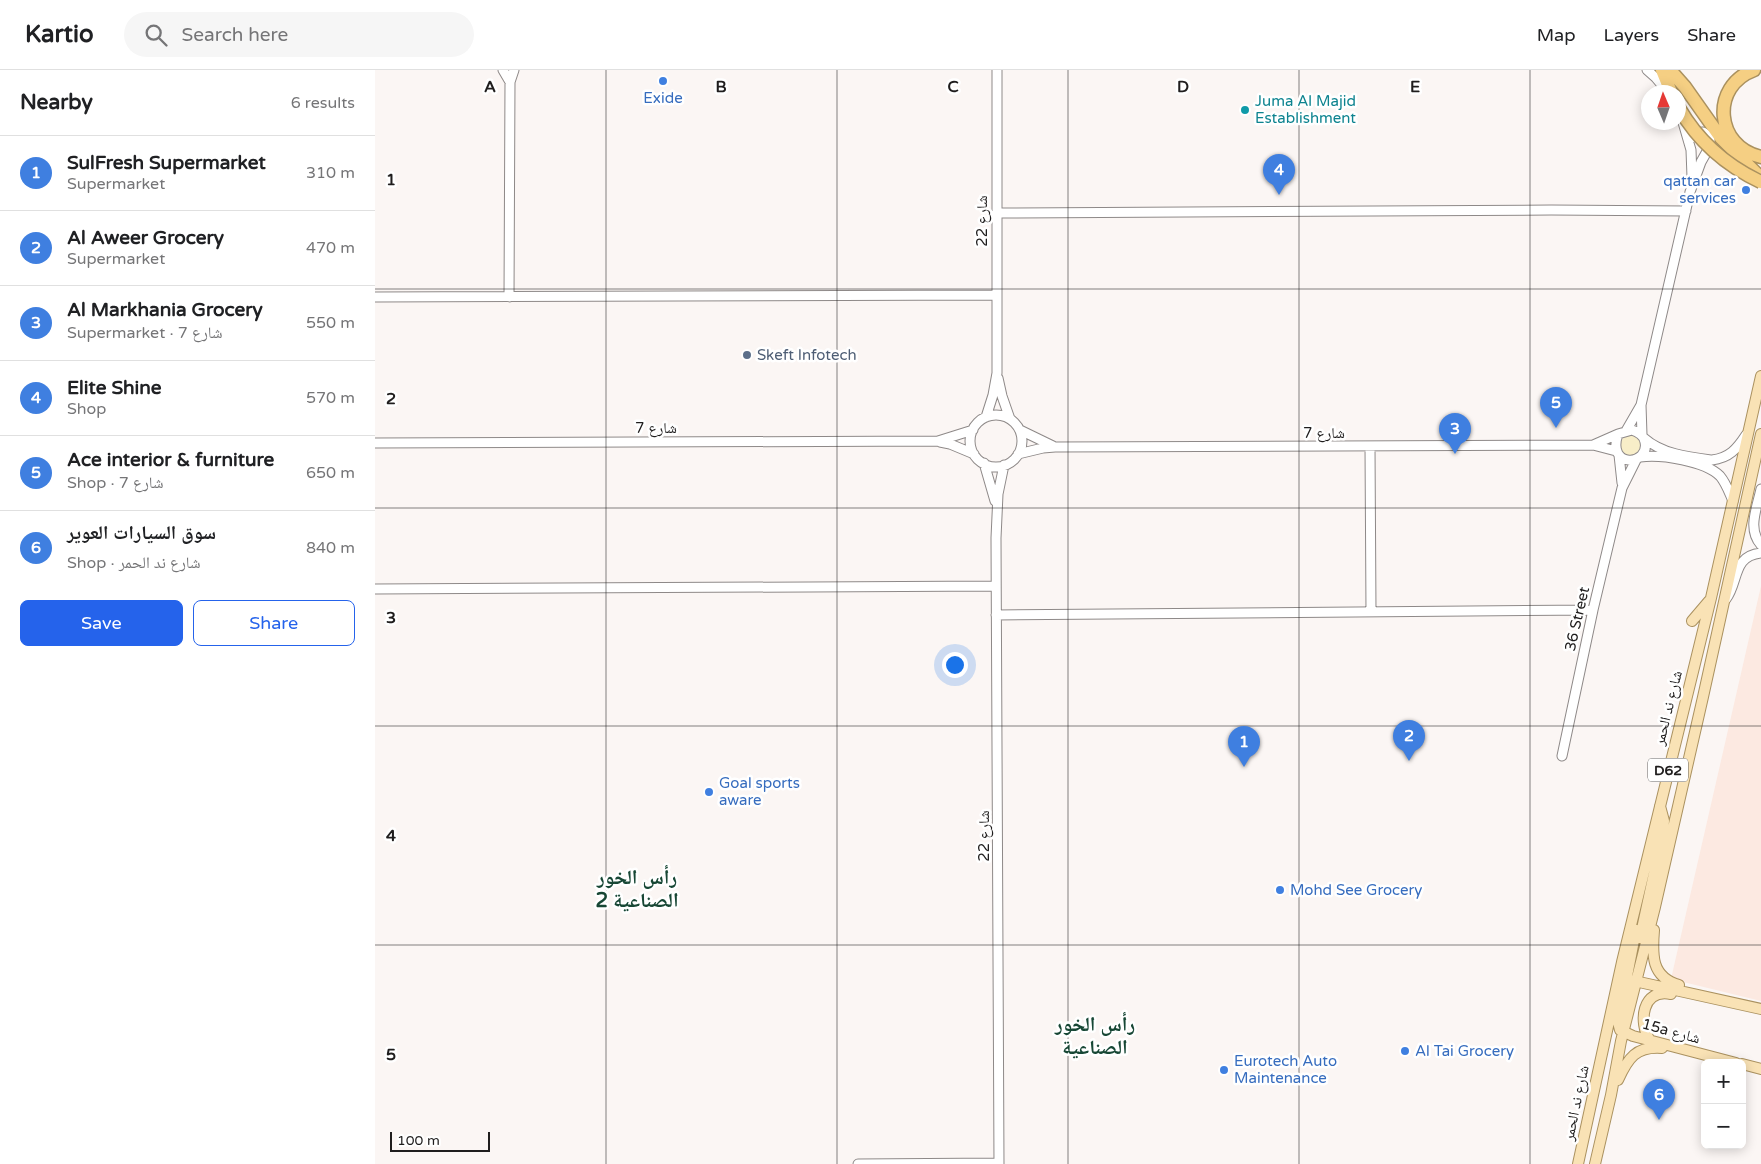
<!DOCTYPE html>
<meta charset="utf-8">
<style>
:root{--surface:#fff;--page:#f6f6f6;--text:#202124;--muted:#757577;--line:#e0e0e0;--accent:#2563eb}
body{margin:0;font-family:"Varela Round","Noto Naskh Arabic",sans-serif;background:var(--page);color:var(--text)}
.controls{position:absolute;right:15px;bottom:15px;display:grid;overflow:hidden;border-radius:8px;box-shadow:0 2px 12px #0003}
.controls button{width:45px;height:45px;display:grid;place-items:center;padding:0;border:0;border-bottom:1px solid var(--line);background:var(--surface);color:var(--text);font:25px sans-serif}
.compass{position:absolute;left:1266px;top:15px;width:45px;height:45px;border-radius:50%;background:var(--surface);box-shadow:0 2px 12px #0003;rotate:358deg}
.scale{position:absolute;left:15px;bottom:12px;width:100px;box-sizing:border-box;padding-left:5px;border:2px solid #1f1d1d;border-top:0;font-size:14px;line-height:18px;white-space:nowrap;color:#1f1d1d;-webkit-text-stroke:4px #fff;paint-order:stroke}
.you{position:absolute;left:579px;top:594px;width:18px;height:18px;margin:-12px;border:4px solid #fff;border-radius:50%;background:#1a73e8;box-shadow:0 0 0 8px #1a73e833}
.badge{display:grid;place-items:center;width:32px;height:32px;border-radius:50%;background:var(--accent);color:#fff;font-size:16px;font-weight:700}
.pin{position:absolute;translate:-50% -41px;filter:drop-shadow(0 1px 2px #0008)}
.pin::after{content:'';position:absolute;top:26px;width:18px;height:15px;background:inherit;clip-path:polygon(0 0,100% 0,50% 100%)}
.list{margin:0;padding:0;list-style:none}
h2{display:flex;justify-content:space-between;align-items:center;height:65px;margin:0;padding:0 20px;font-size:21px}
h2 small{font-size:16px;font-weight:400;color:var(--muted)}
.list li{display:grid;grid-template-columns:32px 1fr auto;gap:15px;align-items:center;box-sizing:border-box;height:75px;padding:0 20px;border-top:1px solid var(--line)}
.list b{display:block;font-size:19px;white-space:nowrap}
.list p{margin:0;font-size:16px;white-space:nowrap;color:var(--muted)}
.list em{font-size:16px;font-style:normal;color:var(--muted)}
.actions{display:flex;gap:10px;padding:15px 20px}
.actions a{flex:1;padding:11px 0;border:1px solid var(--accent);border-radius:8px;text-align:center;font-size:18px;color:var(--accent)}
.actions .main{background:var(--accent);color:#fff}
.icon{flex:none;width:28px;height:28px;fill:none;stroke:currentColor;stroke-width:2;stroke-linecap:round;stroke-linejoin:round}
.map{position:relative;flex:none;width:1386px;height:1094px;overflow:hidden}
header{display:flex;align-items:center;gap:30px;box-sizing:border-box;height:70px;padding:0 25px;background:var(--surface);border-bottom:1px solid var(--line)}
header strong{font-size:24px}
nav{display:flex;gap:28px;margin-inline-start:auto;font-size:18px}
.search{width:350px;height:45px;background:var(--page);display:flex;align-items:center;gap:12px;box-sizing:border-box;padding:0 18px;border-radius:28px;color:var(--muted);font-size:19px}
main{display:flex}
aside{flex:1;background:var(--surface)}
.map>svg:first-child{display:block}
.industrial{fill:#fce9e1}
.sand{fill:#f8eec8}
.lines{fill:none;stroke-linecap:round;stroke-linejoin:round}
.minor-casing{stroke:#8e8988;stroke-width:11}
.major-casing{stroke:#aa915f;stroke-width:12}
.highway-casing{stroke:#aa915f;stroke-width:15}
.minor{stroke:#fff;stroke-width:9}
.major{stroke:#f9e2b5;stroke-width:10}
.highway{stroke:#f5cf83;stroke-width:12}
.highway-bridge-casing{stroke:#aa915f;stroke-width:15;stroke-linecap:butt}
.highway-bridge{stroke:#f5cf83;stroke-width:12}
.grid{fill:none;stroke:#1f1d1d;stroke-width:1;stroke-opacity:0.55}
.shop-dot{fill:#3f7fe0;stroke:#fff;stroke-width:2}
.culture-dot{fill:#0f9aa8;stroke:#fff;stroke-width:2}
.service-dot{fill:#5c6f8a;stroke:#fff;stroke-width:2}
.labels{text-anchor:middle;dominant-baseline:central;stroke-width:5;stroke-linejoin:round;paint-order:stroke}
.shield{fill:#fff;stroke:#626161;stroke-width:1}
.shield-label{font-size:14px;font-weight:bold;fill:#1f1d1d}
.shop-label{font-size:15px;fill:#366cbe;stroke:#fff;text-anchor:start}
.culture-label{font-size:15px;fill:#0d838f;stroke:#fff;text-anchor:start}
.street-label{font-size:15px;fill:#1f1d1d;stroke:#fff}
.service-label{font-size:15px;fill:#4e5e75;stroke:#fff;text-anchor:start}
.district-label{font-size:20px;font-weight:bold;fill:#174735;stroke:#fff}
.grid-label{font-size:16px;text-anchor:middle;font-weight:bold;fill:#1f1d1d;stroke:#fff;stroke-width:5;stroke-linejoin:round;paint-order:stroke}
</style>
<header>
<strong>Kartio</strong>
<div class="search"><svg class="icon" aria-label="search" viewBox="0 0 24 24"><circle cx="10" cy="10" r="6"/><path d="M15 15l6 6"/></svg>Search here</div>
<nav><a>Map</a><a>Layers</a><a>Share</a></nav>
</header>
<main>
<aside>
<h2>Nearby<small>6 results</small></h2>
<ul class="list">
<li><span class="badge" style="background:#3f7fe0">1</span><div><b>SulFresh Supermarket</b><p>Supermarket</p></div><em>310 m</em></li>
<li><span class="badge" style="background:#3f7fe0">2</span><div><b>Al Aweer Grocery</b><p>Supermarket</p></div><em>470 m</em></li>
<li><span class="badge" style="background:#3f7fe0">3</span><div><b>Al Markhania Grocery</b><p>Supermarket · شارع 7</p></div><em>550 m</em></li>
<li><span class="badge" style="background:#3f7fe0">4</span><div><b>Elite Shine</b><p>Shop</p></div><em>570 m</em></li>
<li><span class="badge" style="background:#3f7fe0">5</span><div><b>Ace interior &amp; furniture</b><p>Shop · شارع 7</p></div><em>650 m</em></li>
<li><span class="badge" style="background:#3f7fe0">6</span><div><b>سوق السيارات العوير</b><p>Shop · شارع ند الحمر</p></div><em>840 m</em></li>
</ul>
<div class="actions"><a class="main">Save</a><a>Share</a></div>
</aside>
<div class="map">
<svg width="1386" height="1094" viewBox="0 0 1386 1094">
<rect width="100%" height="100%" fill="#fbf6f4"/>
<path class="industrial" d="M1386 516V931L1296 909Z"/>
<path class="sand" d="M1245 376a11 11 0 1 1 22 0a11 11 0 1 1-22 0Z"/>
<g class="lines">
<g class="minor-casing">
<path id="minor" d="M128 0 135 12
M1272 0 1281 8 1292 21
M1307 49 1316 80 1317 107
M621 143 1176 140 1311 141
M0 227 621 225
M134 227 135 12 139 0
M623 308 627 326 635 349
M1266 335 1267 365
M595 371a26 26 0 1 1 52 0a26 26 0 1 1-52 0Z
M611 347 618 325 622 303V0
M645 360 678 376
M1257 360C1263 362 1269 365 1270 372 1275 396 1231 399 1243 364Z
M1251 361 1266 335 1315 122 1326 92 1335 76V67L1328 62 1319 63 1314 71
M1269 368C1287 384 1313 387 1337 390 1354 388 1362 379 1371 365
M565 372 575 374 599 384
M0 373 563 371 598 360
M1218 375 1243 364
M995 376 996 542
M643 384 668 378 680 377 1218 375 1241 381
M1244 385 1247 413
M1265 387C1286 384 1330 391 1345 406 1351 413 1354 422 1358 431
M609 393 620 431
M1386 419C1382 438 1372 459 1386 475
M0 519 621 516
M1351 529C1364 512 1357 486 1386 483
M621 545 1218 540
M1187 686 1218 540 1247 418 1261 390
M483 1094 624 1093
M624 1094 621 468 623 424 629 395"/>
</g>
<g class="major-casing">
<path id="major" d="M1317 551 1334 531
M1261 860 1243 952 1245 960 1258 966 1361 993
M1279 860C1277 885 1276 907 1304 915
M1265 868 1288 762 1289 751 1285 736
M1255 910 1386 939
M1275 971C1263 952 1267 918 1296 924
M1367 994 1386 999
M1243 1010C1253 988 1261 976 1287 978
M1203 1094 1247 892 1336 528 1386 306
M1220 1094 1236 1025 1246 971 1280 837 1328 627 1386 364"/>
</g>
<g class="highway-casing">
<path id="highway" d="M1287 0 1296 22
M1295 0 1310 17 1346 68 1386 108
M1379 0C1335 16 1340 77 1386 87"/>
</g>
<use href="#minor" class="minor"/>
<use href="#major" class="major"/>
<use href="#highway" class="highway"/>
<g class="highway-bridge-casing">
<path id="highway-bridge" d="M1304 38C1323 71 1352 96 1386 112"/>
</g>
<use href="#highway-bridge" class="highway-bridge"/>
</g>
<path class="grid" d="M231 0V1094M462 0V1094M693 0V1094M924 0V1094M1155 0V1094M0 219H1386M0 438H1386M0 656H1386M0 875H1386"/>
<g class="shop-dot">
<circle cx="288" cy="11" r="5"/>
<circle cx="1371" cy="120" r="5"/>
<circle cx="334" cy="722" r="5"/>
<circle cx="905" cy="820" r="5"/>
<circle cx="1030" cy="981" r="5"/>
<circle cx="849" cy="1000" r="5"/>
</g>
<circle class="culture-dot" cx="870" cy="40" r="5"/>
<circle class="service-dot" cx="372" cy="285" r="5"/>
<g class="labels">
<rect class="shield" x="1273" y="688.5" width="40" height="23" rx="4"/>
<g class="shield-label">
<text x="1293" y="700">D62</text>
</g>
<g class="shop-label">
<text x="288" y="28" text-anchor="middle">Exide</text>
<text x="1361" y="111" text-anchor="end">qattan car<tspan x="1361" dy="17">services</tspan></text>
<text x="344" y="713">Goal sports<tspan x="344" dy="17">aware</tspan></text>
<text x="915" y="820">Mohd See Grocery</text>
<text x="1040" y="981">Al Tai Grocery</text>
<text x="859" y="991">Eurotech Auto<tspan x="859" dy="17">Maintenance</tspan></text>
</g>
<g class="culture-label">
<text x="880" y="31">Juma Al Majid<tspan x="880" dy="17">Establishment</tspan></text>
</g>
<g class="street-label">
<text transform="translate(607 151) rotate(-90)">شارع 22</text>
<text x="281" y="358">شارع 7</text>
<text x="949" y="363">شارع 7</text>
<text transform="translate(1202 549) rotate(-77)">36 Street</text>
<text transform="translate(1293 638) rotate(-76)">شارع ند الحمر</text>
<text transform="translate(609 766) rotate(-90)">شارع 22</text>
<text transform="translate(1296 961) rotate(15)">15a شارع</text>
<text transform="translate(1201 1033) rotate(-78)">شارع ند الحمر</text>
</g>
<g class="service-label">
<text x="382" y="285">Skeft Infotech</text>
</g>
<g class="district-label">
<text x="262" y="808">رأس الخور<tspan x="262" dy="23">الصناعية 2</tspan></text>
<text x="720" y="955">رأس الخور<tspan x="720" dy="23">الصناعية</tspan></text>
</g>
</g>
<g class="grid-label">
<text x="115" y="22">A</text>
<text x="346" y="22">B</text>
<text x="578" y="22">C</text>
<text x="808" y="22">D</text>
<text x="1040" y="22">E</text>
<text x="16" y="115">1</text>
<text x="16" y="334">2</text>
<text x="16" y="553">3</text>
<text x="16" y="771">4</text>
<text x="16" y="990">5</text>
</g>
</svg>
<div class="controls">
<button>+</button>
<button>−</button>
</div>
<svg class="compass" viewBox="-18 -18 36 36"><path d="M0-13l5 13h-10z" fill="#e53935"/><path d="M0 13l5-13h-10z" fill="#757577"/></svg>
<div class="scale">100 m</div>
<div class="you"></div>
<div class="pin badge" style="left:869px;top:697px;background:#3f7fe0">1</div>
<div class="pin badge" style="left:1034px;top:691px;background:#3f7fe0">2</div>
<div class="pin badge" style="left:1080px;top:384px;background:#3f7fe0">3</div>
<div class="pin badge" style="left:904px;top:125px;background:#3f7fe0">4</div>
<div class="pin badge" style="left:1181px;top:358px;background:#3f7fe0">5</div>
<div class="pin badge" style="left:1284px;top:1050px;background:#3f7fe0">6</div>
</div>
</main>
